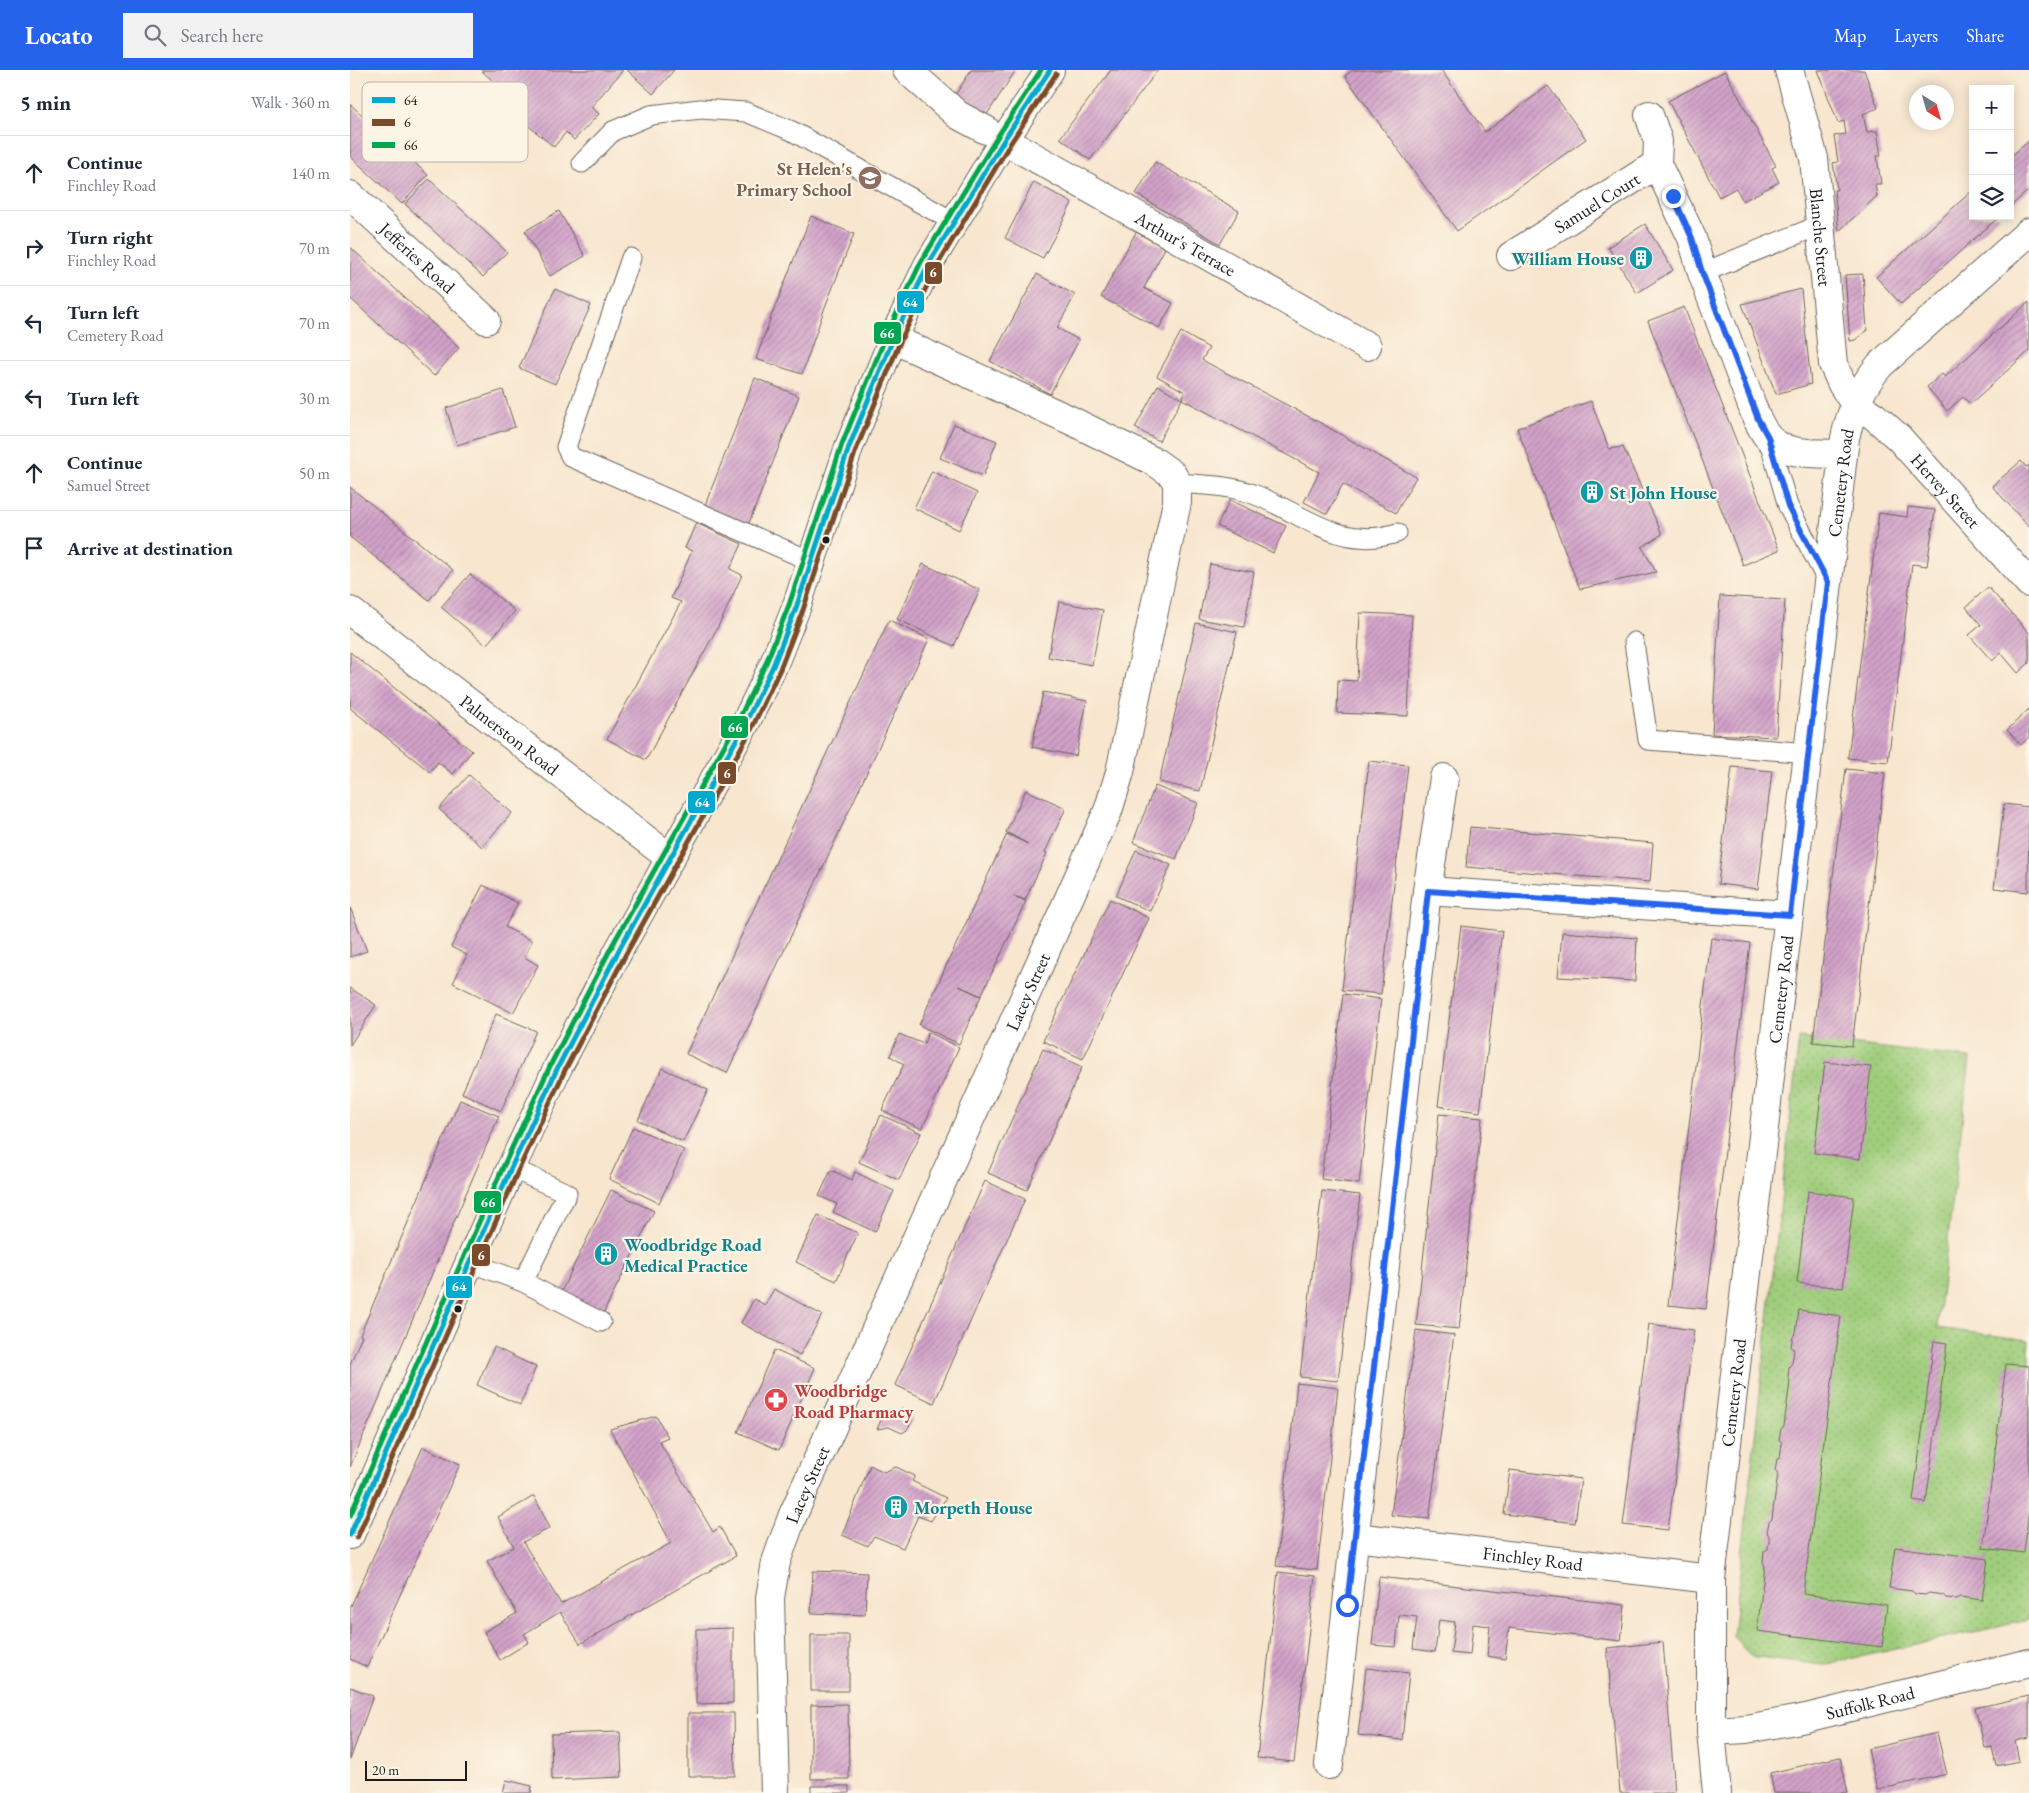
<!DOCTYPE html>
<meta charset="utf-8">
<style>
:root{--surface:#fff;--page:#f2f2f3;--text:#1f2937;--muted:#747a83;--line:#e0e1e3;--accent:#2563eb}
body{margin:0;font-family:"EB Garamond",serif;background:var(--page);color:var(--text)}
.controls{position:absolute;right:15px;top:15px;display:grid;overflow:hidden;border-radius:0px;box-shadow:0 2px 12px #0003}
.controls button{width:45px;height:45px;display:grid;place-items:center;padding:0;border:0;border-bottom:1px solid var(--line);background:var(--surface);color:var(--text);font:25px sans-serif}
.compass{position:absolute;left:1559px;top:15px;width:45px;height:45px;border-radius:50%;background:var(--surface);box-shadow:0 2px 12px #0003;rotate:143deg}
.scale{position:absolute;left:15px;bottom:12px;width:102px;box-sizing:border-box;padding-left:5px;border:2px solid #1c1c1c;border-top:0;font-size:14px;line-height:18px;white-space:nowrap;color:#1c1c1c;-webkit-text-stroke:4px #fcf5e5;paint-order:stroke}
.stop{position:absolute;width:15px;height:15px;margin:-11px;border:4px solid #2563eb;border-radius:50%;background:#fff}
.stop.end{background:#2563eb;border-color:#fff;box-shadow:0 1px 5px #0008}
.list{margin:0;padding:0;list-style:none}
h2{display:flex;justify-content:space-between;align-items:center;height:65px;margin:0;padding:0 20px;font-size:21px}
h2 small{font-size:16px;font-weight:400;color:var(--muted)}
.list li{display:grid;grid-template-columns:32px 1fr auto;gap:15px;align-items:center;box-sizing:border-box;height:75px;padding:0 20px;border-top:1px solid var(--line)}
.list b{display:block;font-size:19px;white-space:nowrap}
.list p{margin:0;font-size:16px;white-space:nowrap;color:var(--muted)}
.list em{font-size:16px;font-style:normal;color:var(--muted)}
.icon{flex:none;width:28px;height:28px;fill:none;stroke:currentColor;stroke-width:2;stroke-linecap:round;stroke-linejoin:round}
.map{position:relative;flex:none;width:1679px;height:1723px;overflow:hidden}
header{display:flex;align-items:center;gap:30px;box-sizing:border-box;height:70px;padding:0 25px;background:var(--accent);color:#fff}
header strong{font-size:24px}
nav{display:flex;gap:28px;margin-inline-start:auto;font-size:18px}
.search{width:350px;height:45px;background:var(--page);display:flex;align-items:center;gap:12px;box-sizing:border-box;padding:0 18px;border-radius:0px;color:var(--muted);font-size:19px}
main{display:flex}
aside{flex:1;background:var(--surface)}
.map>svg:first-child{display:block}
.grass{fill:url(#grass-dots);stroke:#5e744c}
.building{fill:url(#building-hatch)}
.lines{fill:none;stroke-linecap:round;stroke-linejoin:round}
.service-casing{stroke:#69635b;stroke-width:21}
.pedestrian-casing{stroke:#69635b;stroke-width:30}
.minor-casing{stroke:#69635b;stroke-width:30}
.primary-casing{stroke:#69635b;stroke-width:30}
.service{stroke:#fff;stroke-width:19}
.pedestrian{stroke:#fff;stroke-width:28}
.minor{stroke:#fff;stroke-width:28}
.primary{stroke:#fff;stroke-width:28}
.bus-1-casing{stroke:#fcf5e5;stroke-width:9}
.bus-2-casing{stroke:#fcf5e5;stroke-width:9}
.bus-3-casing{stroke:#fcf5e5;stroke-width:9}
.bus-1{stroke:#00a9ce;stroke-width:5}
.bus-2{stroke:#7a4b2a;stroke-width:5}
.bus-3{stroke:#00a651;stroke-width:5}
.route{stroke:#2563eb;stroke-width:6}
.bus-dot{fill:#1c1c1c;stroke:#fcf5e5;stroke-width:2}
.labels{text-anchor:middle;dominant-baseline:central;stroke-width:4.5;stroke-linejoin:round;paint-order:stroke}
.education-label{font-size:18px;font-weight:bold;fill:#785e54;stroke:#fcf5e5;text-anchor:end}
.street-label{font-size:18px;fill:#1c1c1c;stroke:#fcf5e5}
.culture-label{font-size:18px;font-weight:bold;fill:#0d838f;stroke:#fcf5e5;text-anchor:start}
.health-label{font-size:18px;font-weight:bold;fill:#be3a42;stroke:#fcf5e5;text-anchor:start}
.key{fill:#fcf5e5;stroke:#b9b4a9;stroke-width:1}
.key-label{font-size:14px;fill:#1c1c1c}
.line-badge{stroke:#fcf5e5;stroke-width:2}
.badge-label{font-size:14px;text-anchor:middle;font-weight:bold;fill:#fff}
</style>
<header>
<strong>Locato</strong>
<div class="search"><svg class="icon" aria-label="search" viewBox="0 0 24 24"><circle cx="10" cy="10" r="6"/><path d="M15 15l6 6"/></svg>Search here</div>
<nav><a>Map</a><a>Layers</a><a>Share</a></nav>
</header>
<main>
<aside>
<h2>5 min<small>Walk · 360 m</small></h2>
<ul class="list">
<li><svg class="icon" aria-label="ahead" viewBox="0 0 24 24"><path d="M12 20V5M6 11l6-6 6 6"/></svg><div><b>Continue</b><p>Finchley Road</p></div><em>140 m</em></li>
<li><svg class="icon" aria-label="right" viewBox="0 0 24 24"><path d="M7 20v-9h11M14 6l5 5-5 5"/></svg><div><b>Turn right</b><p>Finchley Road</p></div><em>70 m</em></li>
<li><svg class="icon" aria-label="left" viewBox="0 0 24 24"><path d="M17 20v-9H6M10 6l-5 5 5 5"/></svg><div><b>Turn left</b><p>Cemetery Road</p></div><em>70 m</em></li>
<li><svg class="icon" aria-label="left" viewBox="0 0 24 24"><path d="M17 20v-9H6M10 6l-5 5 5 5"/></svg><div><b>Turn left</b></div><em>30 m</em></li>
<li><svg class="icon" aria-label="ahead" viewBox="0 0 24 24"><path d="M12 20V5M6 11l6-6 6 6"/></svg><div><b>Continue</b><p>Samuel Street</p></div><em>50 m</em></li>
<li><svg class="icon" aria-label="arrive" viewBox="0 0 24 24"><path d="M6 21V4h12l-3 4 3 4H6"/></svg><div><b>Arrive at destination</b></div></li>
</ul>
</aside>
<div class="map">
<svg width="1679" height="1723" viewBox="0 0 1679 1723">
<defs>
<pattern id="grass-dots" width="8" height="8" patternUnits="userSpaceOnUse" patternTransform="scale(1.25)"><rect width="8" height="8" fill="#9fcd7b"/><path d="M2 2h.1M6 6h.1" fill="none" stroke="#88af6a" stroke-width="1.8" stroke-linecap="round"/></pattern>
<pattern id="building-hatch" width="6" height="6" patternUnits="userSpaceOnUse" patternTransform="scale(1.25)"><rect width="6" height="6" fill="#d3a3ca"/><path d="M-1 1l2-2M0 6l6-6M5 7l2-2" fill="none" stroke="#aa84a3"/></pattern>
</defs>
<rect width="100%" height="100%" fill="#fcf5e5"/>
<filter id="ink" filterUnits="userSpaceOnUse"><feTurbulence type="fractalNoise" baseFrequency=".02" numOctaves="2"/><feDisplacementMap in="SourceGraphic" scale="10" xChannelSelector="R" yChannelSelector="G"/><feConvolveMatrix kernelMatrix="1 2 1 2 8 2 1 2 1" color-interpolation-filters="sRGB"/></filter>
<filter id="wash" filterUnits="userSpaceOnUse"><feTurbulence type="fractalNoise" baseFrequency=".0096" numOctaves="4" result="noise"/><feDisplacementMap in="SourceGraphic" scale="20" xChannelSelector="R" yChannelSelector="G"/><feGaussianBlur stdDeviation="1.12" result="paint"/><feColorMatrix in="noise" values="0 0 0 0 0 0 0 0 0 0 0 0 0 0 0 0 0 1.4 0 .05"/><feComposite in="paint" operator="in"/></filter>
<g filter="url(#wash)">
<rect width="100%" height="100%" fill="#f8e6cf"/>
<path class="grass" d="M1449 968 1620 988 1587 1258 1679 1270V1550L1473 1595 1400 1586 1383 1566Z"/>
<g id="blocks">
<path class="building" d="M131 0H273L241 37 249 44 224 70 216 62 204 77 150 32 157 24Z
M277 0H324L303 24Z
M621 0H666L632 52 601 32Z
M761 0H808L740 90 710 68Z
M1003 0H1091L1135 62 1198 16 1236 69 1107 161 995 6Z
M1468 0H1514L1528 38 1513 44 1517 62 1527 61 1531 86H1527L1531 114H1525L1527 126 1489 161 1484 120H1487L1483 93 1488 92 1484 66 1496 64 1494 51 1488 53Z
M1375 1 1426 96 1422 98 1429 112 1393 131 1386 118 1369 127 1318 31Z
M0 34 78 105 52 134 0 86Z
M1679 71V120L1660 137V87Z
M805 92 889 141 870 174 786 124Z
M79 109 157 182 133 207 55 134Z
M684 112 722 133 693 188 655 168Z
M1623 120V146H1650L1551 234 1526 207Z
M209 141 235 186 200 206 175 161Z
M461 146 504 164 475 237 452 304 406 289 421 247Z
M1295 154 1323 200 1287 223 1258 177Z
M786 162 815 178 794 218 823 233 809 258 751 227Z
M0 177 109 278 84 306 0 228Z
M687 204 725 225 707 258 729 270 700 324 640 291Z
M1513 204 1517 260 1505 270 1500 271 1495 205Z
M205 219 241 235 205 314 169 298Z
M1451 219 1461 314 1426 324 1392 234Z
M1679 232V281L1620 334 1613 327 1597 341 1577 317 1592 304 1595 307Z
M1334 237 1429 480 1393 495 1298 251Z
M831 262 859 278 852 290 967 351 1066 407 1046 443 993 414 977 444 954 432 969 402 832 329 835 322 807 306Z
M405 308 449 326 397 458 353 440Z
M808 315 832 329 809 371 785 358Z
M153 320 165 357 107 375 96 338Z
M1241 331 1259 379 1273 377 1312 464 1292 477 1306 502 1230 519 1167 358Z
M604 354 647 371 633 406 590 388Z
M1671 391 1676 397 1679 395V457L1642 416Z
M582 401 627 423 609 460 564 438Z
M0 417 103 500 79 530 0 467Z
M880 430 936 456 923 483 867 456Z
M1558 437 1585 440 1577 496 1562 494 1538 692 1498 688 1529 443 1557 447Z
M346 453 392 474 380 499 392 505 372 549 296 690 257 669 331 532 321 528 342 481 335 478Z
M573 494 630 520 604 576 547 549Z
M860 494 904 502 894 557 849 549Z
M120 504 165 541 136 575 91 537Z
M1638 517 1679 563V593L1668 603 1651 583 1642 591 1619 565 1631 555 1616 537Z
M1370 526 1435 530 1426 667 1362 664Z
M709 532 753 540 742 595 698 587Z
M1010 543 1062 545 1058 646 987 643 988 610 1007 611Z
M539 550 579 569 377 1003 336 984Z
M846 553 887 562 850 721 809 712Z
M0 582 122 681 103 704 88 692 80 702 0 638Z
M693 622 737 631 726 686 682 677Z
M1679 639V667L1671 675 1657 660Z
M1019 691 1058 695 1031 924 992 920Z
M1382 697 1422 701 1408 819 1368 814Z
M1496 699 1535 703 1502 976 1463 972Z
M119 705 162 743 132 777 89 739Z
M805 716 848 733 826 789 783 772Z
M676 720 716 738 695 782 697 783 675 830 664 826 676 831 631 926 609 916 631 926 609 974 569 955 657 764 678 774 656 762Z
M1654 734 1679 737 1678 822 1644 818Z
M1120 757 1303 773 1300 812 1116 797Z
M786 780 821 795 800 841 766 826Z
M133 815 168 833 155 857 182 871 174 887 188 895 163 943 103 913 117 885 101 877Z
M760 829 799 848 733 989 693 971Z
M0 837 17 881 0 887Z
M1111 856 1152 861 1130 1042 1088 1036Z
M1212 862 1287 868 1285 911 1208 907Z
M1361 868 1400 873 1356 1239 1318 1235Z
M0 918 26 935 0 975Z
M993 924 1031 929 1009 1114 971 1109Z
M146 944 186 961 151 1041 112 1023Z
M578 962 609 977 572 1059 532 1040 554 994 540 986 549 964 574 974Z
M693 979 732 997 677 1120 638 1103Z
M1475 992 1521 997 1510 1089 1464 1083Z
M312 998 358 1020 333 1072 288 1050Z
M110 1030 149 1046 0 1397V1294L12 1266 10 1265Z
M1089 1044 1132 1048 1109 1259 1066 1255Z
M531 1045 571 1063 549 1110 509 1092Z
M283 1057 334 1080 309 1133 259 1109Z
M481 1100 502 1110 505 1102 544 1121 525 1162 483 1142 487 1134 469 1126Z
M635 1111 675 1129 584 1333 545 1315Z
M261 1120 304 1141 251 1248 209 1226Z
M972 1121 1010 1125 988 1311 950 1307Z
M1458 1121 1504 1127 1493 1218 1447 1213Z
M468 1145 508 1163 486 1211 446 1192Z
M424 1219 472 1245 450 1285 391 1253 404 1229 415 1235Z
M1449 1240 1491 1246 1453 1524 1537 1535 1532 1577 1407 1561 1415 1496 1413 1492 1414 1482 1418 1479 1419 1472V1466L1417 1462 1419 1452 1422 1449 1428 1403 1425 1400 1427 1389 1430 1387 1432 1373 1429 1369 1431 1359 1434 1356 1440 1311 1438 1307 1439 1297 1442 1293 1444 1280 1441 1276 1443 1266 1446 1263Z
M1299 1254 1344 1260 1318 1460 1273 1455Z
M1066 1260 1104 1265 1079 1449 1041 1445Z
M1584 1271 1597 1273 1576 1433 1563 1431Z
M144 1277 186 1297 170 1335 127 1315Z
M424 1280 465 1298 429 1380 388 1362Z
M1656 1294 1679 1296V1440L1674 1483 1633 1478Z
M947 1313 988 1318 967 1500 926 1496Z
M536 1339 544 1343 552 1339 561 1344 562 1351 557 1360 552 1363 539 1357 527 1359Z
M306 1346 318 1367 309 1371 363 1462 370 1457 386 1486 230 1574 210 1542 174 1564 179 1572 150 1590 134 1562 167 1543 137 1491 164 1477 148 1447 184 1426 200 1458 173 1472 211 1534 321 1473 260 1359Z
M73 1377 110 1394 17 1597 0 1589V1538Z
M520 1395 534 1402 546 1397 565 1406 562 1411 596 1428 581 1451 568 1446 553 1478 524 1466 518 1476 492 1465Z
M1160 1400 1231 1409 1225 1453 1154 1444Z
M1545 1477 1638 1489 1632 1530 1610 1527 1606 1529 1596 1528 1593 1525 1579 1523 1575 1525 1565 1524 1562 1521 1539 1518Z
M463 1501 517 1503 515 1545 461 1543Z
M928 1502 965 1506 944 1692 907 1688Z
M1029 1507 1275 1535 1271 1571 1159 1558 1155 1589 1137 1586 1140 1556 1123 1554 1120 1585 1101 1583 1105 1552 1089 1550 1085 1582 1063 1579 1067 1547 1049 1545 1046 1577 1022 1575Z
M383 1558V1633L346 1634V1559Z
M461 1565H499V1621H461Z
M1313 1572 1325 1723H1270L1257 1578Z
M1016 1598 1059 1603 1052 1670 1008 1665Z
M0 1617 23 1626 0 1690Z
M1679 1626V1668L1665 1671 1669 1691 1646 1696 1642 1677 1635 1678 1625 1638Z
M498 1634 499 1709H461V1635Z
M338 1643H384L385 1706H338Z
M270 1662 272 1707 202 1710 201 1664Z
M1587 1663 1597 1704 1527 1720 1518 1679Z
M1490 1687 1498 1723H1424L1420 1703Z
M156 1710 182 1716 181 1723H153Z
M461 1716H499V1723H461Z"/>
</g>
</g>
<g filter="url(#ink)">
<use href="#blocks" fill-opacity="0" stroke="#69635b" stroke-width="1"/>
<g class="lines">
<g class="service-casing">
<path id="service" d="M232 93 263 61 301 45 350 39 396 42 442 61 604 152
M281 188 216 377 221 387 461 491
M1352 203 1470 155
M1418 367 1438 436 1478 512
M827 413C852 415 879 415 903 424 953 443 990 481 1047 463
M1284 572 1298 670 1459 683
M119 1192 173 1212 217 1123 161 1098
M173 1212 251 1252"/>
</g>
<g class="pedestrian-casing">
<path id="pedestrian" d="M557 0 608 45 636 60"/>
</g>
<g class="minor-casing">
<g id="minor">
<path id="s1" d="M1439 0 1464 88 1483 294 1492 314 1505 334 1524 346 1549 368 1679 513"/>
<path d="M1299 45 1308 71 1307 94 1342 168 1352 203 1407 349C1411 355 1413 362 1418 367 1435 387 1470 383 1493 384"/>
<path id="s2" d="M654 70 1017 276"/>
<path id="s3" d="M0 125 136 250"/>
<path id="s4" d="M1161 186 1307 94"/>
<path id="s5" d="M0 541 320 788"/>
<path d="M1077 821 1439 845"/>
<path id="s6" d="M1005 1467 1361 1509"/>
<path id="s7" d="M1361 1661 1396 1659 1456 1648 1679 1593"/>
<path d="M979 1695 1077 821 1094 708"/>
<path id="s8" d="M425 1723 420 1528 426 1492 442 1447 758 741 770 702 827 432V413L822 404 805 392 720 350 543 269"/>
<path id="s9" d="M1367 1723 1361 1661V1509L1495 368C1501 340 1511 317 1530 295L1679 162"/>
</g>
</g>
<g class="primary-casing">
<path id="primary" d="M0 1465 161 1098 208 997 270 878 394 656 423 596 446 538 499 377 543 269 578 195 654 70 700 0"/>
</g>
<use href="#service" class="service"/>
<use href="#pedestrian" class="pedestrian"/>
<use href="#minor" class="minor"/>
<use href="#primary" class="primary"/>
<g class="bus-1-casing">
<path id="bus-1" d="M0 1465 161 1098 208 997 270 878 394 656 423 596 446 538 499 377 543 269 578 195 654 70 700 0"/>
</g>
<g class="bus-2-casing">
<path id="bus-2" d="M7 1468 168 1101 215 1000 277 882 401 660 430 599 453 540 506 380 550 272 585 199 660 74 706 4"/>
</g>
<g class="bus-3-casing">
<path id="bus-3" d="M0 1446 154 1095 201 994 263 874 387 653 416 593 439 535 492 374 536 266 571 192 648 66 691 0"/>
</g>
<use href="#bus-1" class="bus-1"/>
<use href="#bus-2" class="bus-2"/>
<use href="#bus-3" class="bus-3"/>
</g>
</g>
<g class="lines" filter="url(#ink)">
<path class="route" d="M997 1535 1078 821 1440 845 1478 512 1438 436 1418 367 1408 349 1352 202 1342 168 1323 126"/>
</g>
<defs>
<g id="school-disc" transform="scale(1.25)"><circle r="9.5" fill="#8d6e63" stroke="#fcf5e5"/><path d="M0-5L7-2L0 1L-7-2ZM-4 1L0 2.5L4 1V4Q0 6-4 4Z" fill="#fff"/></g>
<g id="building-disc" transform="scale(1.25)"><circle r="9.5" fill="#0f9aa8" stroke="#fcf5e5"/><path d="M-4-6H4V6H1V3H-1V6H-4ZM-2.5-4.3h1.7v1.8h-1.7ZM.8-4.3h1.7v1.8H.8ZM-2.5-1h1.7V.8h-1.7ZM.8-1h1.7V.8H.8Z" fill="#fff"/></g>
<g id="pharmacy-disc" transform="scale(1.25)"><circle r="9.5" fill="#e0444e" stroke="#fcf5e5"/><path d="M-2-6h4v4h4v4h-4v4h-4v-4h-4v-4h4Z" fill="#fff"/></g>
</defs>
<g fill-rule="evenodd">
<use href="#school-disc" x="520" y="108"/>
<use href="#building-disc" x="1291" y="188"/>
<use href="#building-disc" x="1242" y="422"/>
<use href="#building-disc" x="256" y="1184"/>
<use href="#pharmacy-disc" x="426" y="1330"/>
<use href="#building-disc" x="546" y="1437"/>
</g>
<g class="bus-dot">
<circle cx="476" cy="470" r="4.5"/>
<circle cx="108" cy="1239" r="4.5"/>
</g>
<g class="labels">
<g class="education-label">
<text x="502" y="98">St Helen's<tspan x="502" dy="21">Primary School</tspan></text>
</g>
<g class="street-label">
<text stroke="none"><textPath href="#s4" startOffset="101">Samuel Court</textPath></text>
<text stroke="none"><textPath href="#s1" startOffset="171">Blanche Street</textPath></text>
<text stroke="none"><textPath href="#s2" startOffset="209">Arthur's Terrace</textPath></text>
<text stroke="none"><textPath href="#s3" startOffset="92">Jefferies Road</textPath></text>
<text stroke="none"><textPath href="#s9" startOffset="1318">Cemetery Road</textPath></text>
<text stroke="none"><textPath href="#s1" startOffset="470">Hervey Street</textPath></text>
<text stroke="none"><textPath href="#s5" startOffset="202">Palmerston Road</textPath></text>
<text stroke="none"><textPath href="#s9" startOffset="808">Cemetery Road</textPath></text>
<text stroke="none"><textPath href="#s8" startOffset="855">Lacey Street</textPath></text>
<text stroke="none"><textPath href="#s9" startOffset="402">Cemetery Road</textPath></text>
<text stroke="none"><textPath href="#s8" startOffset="315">Lacey Street</textPath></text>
<text stroke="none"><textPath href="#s6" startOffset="179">Finchley Road</textPath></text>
<text stroke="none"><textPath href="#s7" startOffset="162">Suffolk Road</textPath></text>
</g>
<g class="culture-label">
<text x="1274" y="188" text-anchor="end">William House</text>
<text x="1260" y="422">St John House</text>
<text x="274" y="1174">Woodbridge Road<tspan x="274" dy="21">Medical Practice</tspan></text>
<text x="564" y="1437">Morpeth House</text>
</g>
<g class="health-label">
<text x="444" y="1320">Woodbridge<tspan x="444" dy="21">Road Pharmacy</tspan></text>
</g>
</g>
<rect x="12" y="12" width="166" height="80" rx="8" class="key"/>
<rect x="22" y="27" width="23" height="6" fill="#00a9ce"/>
<rect x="22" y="49" width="23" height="7" fill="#7a4b2a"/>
<rect x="22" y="72" width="23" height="6" fill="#00a651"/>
<g class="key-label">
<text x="54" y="35">64</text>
<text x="54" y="57">6</text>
<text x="54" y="80">66</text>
</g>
<g class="line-badge">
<rect x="574" y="191" width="19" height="24" rx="5" fill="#7a4b2a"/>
<rect x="546" y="220" width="29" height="24" rx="5" fill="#00a9ce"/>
<rect x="523" y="251" width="29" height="24" rx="5" fill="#00a651"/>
<rect x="370" y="645" width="29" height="24" rx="5" fill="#00a651"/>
<rect x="367" y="691" width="20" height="24" rx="5" fill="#7a4b2a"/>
<rect x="337" y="720" width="29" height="24" rx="5" fill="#00a9ce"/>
<rect x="123" y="1120" width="29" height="24" rx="5" fill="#00a651"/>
<rect x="121" y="1173" width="20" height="24" rx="5" fill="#7a4b2a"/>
<rect x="95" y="1205" width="28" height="24" rx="5" fill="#00a9ce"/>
</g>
<g class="badge-label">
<text x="583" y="207">6</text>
<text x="560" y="237">64</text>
<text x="537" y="268">66</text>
<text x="385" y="662">66</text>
<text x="377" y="708">6</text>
<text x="352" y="737">64</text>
<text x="138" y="1137">66</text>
<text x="131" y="1190">6</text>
<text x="109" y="1221">64</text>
</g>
</svg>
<div class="controls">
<button>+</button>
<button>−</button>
<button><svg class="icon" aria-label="layers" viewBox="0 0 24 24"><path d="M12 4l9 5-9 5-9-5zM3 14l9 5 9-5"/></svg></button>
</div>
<svg class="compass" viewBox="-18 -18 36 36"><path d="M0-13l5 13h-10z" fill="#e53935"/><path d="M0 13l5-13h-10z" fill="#747a83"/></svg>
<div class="scale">20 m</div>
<div class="stop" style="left:997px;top:1535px"></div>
<div class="stop end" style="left:1323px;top:126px"></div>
</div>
</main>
